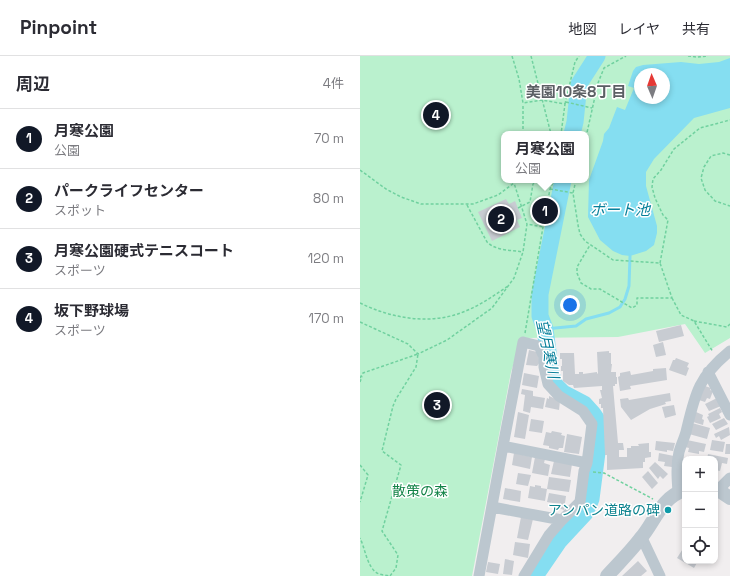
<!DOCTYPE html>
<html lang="ja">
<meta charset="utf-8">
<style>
:root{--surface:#fff;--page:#f2f2f3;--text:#2b2b33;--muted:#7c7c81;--line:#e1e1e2;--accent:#111827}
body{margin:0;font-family:"Space Grotesk","Noto Sans JP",sans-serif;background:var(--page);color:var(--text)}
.controls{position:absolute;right:12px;bottom:12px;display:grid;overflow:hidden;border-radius:8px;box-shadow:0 2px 6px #0003}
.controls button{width:36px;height:36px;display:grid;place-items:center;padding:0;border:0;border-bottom:1px solid var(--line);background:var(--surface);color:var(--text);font:20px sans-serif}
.compass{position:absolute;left:274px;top:12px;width:36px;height:36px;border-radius:50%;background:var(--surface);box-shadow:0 2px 6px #0003;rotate:358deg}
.you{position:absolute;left:210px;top:249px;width:14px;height:14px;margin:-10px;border:3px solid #fff;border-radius:50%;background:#1a73e8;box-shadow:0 0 0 6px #1a73e833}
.badge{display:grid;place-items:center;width:26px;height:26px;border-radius:50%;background:var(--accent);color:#fff;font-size:13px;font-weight:700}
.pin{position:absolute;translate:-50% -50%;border:2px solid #fff;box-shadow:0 1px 4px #0006}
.popup{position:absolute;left:141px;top:75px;width:88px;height:52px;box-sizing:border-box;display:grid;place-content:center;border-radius:8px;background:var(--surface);filter:drop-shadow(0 1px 3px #0005);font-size:13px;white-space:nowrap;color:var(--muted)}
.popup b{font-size:15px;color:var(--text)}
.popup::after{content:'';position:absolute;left:50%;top:100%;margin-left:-8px;border:8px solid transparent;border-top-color:var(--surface)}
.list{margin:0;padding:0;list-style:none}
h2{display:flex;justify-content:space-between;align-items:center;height:52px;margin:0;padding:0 16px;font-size:17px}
h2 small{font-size:13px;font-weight:400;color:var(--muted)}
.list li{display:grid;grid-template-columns:26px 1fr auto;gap:12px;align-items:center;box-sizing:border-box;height:60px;padding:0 16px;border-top:1px solid var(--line)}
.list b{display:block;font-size:15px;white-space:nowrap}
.list p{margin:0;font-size:13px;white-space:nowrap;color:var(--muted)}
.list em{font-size:13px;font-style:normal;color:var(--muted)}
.icon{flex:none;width:22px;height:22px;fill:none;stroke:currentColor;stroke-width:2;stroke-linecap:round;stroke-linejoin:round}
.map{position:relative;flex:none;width:370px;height:520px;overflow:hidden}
header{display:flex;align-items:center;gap:24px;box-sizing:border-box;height:56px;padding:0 20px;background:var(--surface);border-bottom:1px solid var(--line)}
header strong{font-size:19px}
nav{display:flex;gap:22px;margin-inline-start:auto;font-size:14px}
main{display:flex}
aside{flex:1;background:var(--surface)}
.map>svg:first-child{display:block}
.green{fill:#baf1ce;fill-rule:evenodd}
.water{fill:#85def1;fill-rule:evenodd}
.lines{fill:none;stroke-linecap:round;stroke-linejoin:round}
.stream{stroke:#85def1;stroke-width:3}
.river{stroke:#85def1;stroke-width:17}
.building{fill:#c8ccd2}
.path{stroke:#70d19f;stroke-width:1.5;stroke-dasharray:3 2;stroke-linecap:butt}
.minor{stroke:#bcc7cf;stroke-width:11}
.tertiary{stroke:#bcc7cf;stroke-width:14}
.culture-dot{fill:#0f9aa8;stroke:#fff;stroke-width:1.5}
.labels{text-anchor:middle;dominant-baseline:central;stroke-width:3;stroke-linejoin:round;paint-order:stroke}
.park-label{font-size:14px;fill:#128347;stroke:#fff}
.culture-label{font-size:14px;fill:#0d838f;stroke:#fff;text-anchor:end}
.neighbourhood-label{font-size:15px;font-weight:bold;fill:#5b5f64;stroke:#fff}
.water-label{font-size:15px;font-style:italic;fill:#067f9a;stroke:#fff}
</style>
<header>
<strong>Pinpoint</strong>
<nav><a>地図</a><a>レイヤ</a><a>共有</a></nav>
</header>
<main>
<aside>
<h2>周辺<small>4件</small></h2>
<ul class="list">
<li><span class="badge">1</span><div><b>月寒公園</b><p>公園</p></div><em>70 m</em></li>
<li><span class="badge">2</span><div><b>パークライフセンター</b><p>スポット</p></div><em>80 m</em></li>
<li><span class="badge">3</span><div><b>月寒公園硬式テニスコート</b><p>スポーツ</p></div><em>120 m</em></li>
<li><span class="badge">4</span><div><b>坂下野球場</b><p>スポーツ</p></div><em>170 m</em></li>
</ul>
</aside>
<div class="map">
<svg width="370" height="520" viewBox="0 0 370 520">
<rect width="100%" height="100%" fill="#f1eeef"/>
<path class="green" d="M0 0H370V282L345 297 325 268 258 281 162 282 151 316 112 520H0ZM280 18H304V42H280ZM144 78H226V124H144Z"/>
<path class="water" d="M370 2V52L334 62 294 103 286 116V130L297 170V177L294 189 286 195 270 200 262 199 253 195 240 184 228 161 229 124 243 85 244 78 249 72 257 51 265 54 274 32 268 30 273 15 276 11 283 9 321 6 339 8 359 6ZM280 18H304V42H280Z"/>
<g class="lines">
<path class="stream" d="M185 273 216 270 226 263 249 257 260 251 265 243 269 230 270 200"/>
<path class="river" d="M212 78 215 66 219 28 237 0
M175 520 199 485 225 457 231 443 239 381 237 364 233 358 224 348 203 337 195 329 191 318 185 273 180 260V238L203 124"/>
</g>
<path class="building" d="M146 143 149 148 155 145 162 162 157 164 160 171 132 185 118 156Z
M321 269 324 280 299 286 296 275Z
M303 286 306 299 296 301 293 289Z
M169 294 177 296 180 306 177 310 166 309Z
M249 295V297H251V308H252L251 316H256V321H257V328H255V330H253L258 387H263L264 394H259V401H267V392H271V390H279L278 388 289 387V396H291V401L285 402V406H283V412L247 414V399H245L243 352H241V348H239V343L242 342 240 334H242V330L214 332 213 329H209L203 325V315H201V310H202V303H200V297H214L215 318H219V316H223V318L237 316V318L238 317 237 296Z
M316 302 329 307 327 311 329 312 326 320 309 314 313 304H315Z
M306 312 307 324 270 330 271 333 260 335 258 321 260 320V317L270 315 271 319 293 315V313Z
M164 317 179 320 177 332 162 329Z
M345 330 351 332 350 334 353 335 350 343 347 342 345 346 339 344Z
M162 333 173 335V340L185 342 183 353 171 351 170 357 163 355 165 339 161 338Z
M310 337 311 345 305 346 306 348 290 353 271 364 261 351 260 343 268 342 269 344Z
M189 340 200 345 199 354 185 351 187 342 189 343Z
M357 342 361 350 349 355 345 348Z
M314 349 316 359 305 362 302 351Z
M360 352 362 356 359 358 361 362 350 367 347 361 349 360 348 358Z
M158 356 169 359 165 383 154 381Z
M336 356 343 359 342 363 344 364 343 369 333 366Z
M364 362 368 368 356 374 352 368Z
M171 363 184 365 182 377 169 375Z
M332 367 350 372 347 383 329 378Z
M369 371 370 379 361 384 359 380 356 382 354 378Z
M192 375 202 377 201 379 205 380 203 392H199L198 394 189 392V390L183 389 186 376 191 377Z
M207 378 222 381 219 398 204 396Z
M327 384 346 388 344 396 339 395V398L328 396 329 392 325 391Z
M352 384 365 386 363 396 350 394Z
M296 385 315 387 313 395 307 394V396L295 394Z
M366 388H370V398H365Z
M154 397 172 401 170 413 152 409Z
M299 397 314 400 312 411 304 410 305 406 298 405Z
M348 398 368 402 367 408 362 407 360 415 355 414V403H347Z
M328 400 338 403H327Z
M175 401 185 403 184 407 190 409 188 420 172 417Z
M194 405 212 408 210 421 191 418Z
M295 406 308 418 303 423 300 420 298 423 289 412Z
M288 415 298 427 292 433 282 421Z
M158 417 171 419 168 430 156 428Z
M189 421 211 424 209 436 187 433Z
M175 429 181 430V432L187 433 185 445 168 442 170 430 175 431Z
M145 432 161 435 160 446 143 443Z
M189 437 206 440 204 454 198 452 199 448 187 446Z
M161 461 173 463 168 484 157 482Z
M155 486 170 488 168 502 153 499Z
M324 491 325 505H338L334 512 317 502Z
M145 503 154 505 152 519 143 518Z
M278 505 287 515 281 520H262Z
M128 506 140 508 138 518 126 516Z"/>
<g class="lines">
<path class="path" d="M152 0 159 23 163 47 182 44 205 48 201 78
M171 0 191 78
M328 0 337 1 348 0
M206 46 232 52
M205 48 215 6 219 0
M163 78V48
M226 81 238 27 244 12 266 0
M370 99 363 97 351 100 344 111 341 122 345 134 355 145 370 150
M0 114 26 133 41 141 61 148H113L138 139 154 127
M155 124 154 127 167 168
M216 124 213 137 218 169 220 178 225 185 253 204 300 207 312 242H277V249L272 252 240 233H231L221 227 217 217V211L230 189
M190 133 213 137
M107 149 127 186C136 195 151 194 163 196
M158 152 170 146 173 128 179 124
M300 207 308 164 303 159 295 142 292 131 293 123 301 114 314 93 340 72 370 64
M312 242 321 259 334 265 353 296
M0 247C33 263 73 270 108 254 122 248 135 239 148 230
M334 265 367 271 370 268
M0 266 48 288 58 298 87 284 132 252 154 222 163 196 167 168 183 171
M165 277 183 171 190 133 194 124
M0 322 3 317 58 298 56 311 36 343 33 350 22 395 41 409 22 475 38 499 36 512 30 520C26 519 20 519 17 517 7 511 5 492 0 482
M0 326 2 320
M0 409 8 419 0 446
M233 416 244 417 293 443"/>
<path class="minor" d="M348 316 370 359
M143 390 227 407
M358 434 370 422
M318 436C317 422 316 410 319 396 321 389 324 383 326 376 335 338 338 321 370 295
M132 451 202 464
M282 482 300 520
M119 520 143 390 163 286 179 290 184 301V311L188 328 199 340 223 355 232 368 227 407 224 415 220 446 202 464 189 479 164 520"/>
<path class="tertiary" d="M355 434H358L370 442
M247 520C258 508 270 496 280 483 295 466 301 441 325 434"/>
</g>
<circle class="culture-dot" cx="308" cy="454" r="4"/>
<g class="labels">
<g class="park-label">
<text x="60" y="435">散策の森</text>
</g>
<g class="culture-label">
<text x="300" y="454">アンパン道路の碑</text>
</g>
<g class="neighbourhood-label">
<text x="216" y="35">美園10条8丁目</text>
</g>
<g class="water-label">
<text x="260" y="153">ボート池</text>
<text transform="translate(188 293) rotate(78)">望月寒川</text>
</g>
</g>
</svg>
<div class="controls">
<button>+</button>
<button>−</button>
<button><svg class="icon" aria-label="locate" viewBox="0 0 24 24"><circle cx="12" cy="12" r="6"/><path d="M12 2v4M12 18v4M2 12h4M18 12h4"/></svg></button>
</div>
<svg class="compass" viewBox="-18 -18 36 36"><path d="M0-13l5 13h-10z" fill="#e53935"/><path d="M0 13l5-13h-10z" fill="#7c7c81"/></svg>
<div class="you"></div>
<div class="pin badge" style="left:185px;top:155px">1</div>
<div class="popup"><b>月寒公園</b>公園</div>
<div class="pin badge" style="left:141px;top:163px">2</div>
<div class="pin badge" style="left:77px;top:349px">3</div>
<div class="pin badge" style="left:76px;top:59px">4</div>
</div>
</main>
